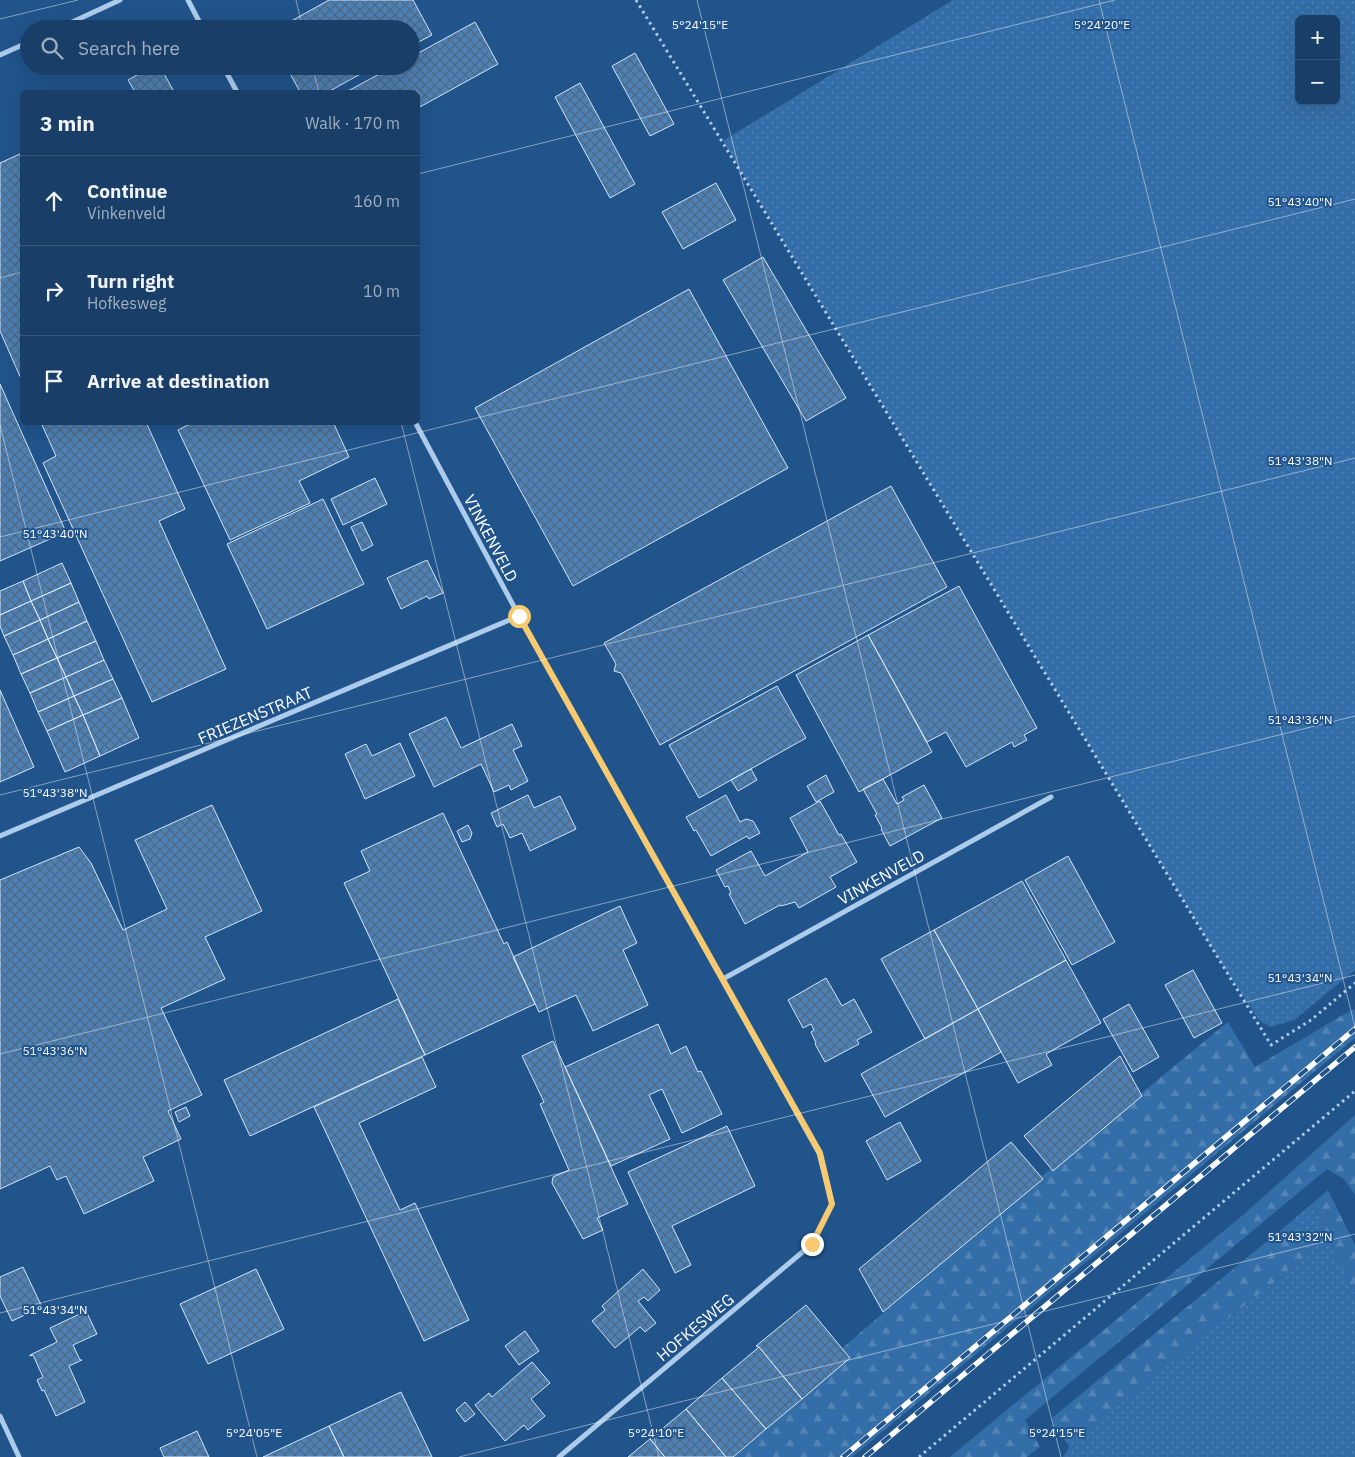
<!DOCTYPE html>
<meta charset="utf-8">
<style>
:root{--surface:#193f68;--page:#264a71;--text:#f1f3f6;--muted:#9fafc0;--line:#37587c}
body{margin:0;font-family:"IBM Plex Sans",sans-serif;background:var(--page);color:var(--text)}
.controls{position:absolute;right:15px;top:15px;display:grid;overflow:hidden;border-radius:8px;box-shadow:0 5px 20px #0002}
.controls button{width:45px;height:45px;display:grid;place-items:center;padding:0;border:0;border-bottom:1px solid var(--line);background:var(--surface);color:var(--text);font:25px sans-serif}
.stop{position:absolute;width:15px;height:15px;margin:-11px;border:4px solid #f8ca6f;border-radius:50%;background:#fff}
.stop.end{background:#f8ca6f;border-color:#fff;box-shadow:0 1px 5px #0008}
.list{margin:0;padding:0;list-style:none}
h2{display:flex;justify-content:space-between;align-items:center;height:65px;margin:0;padding:0 20px;font-size:21px}
h2 small{font-size:16px;font-weight:400;color:var(--muted)}
.list li{display:grid;grid-template-columns:32px 1fr auto;gap:15px;align-items:center;box-sizing:border-box;height:90px;padding:0 20px;border-top:1px solid var(--line)}
.list b{display:block;font-size:19px;white-space:nowrap}
.list p{margin:0;font-size:16px;white-space:nowrap;color:var(--muted)}
.list em{font-size:16px;font-style:normal;color:var(--muted)}
.icon{flex:none;width:28px;height:28px;fill:none;stroke:currentColor;stroke-width:2;stroke-linecap:round;stroke-linejoin:round}
.map{position:relative;flex:none;width:1355px;height:1457px;overflow:hidden}
.search{position:absolute;background:var(--surface);box-shadow:0 5px 20px #0002;left:20px;top:20px;width:400px;height:55px;display:flex;align-items:center;gap:12px;box-sizing:border-box;padding:0 18px;border-radius:28px;color:var(--muted);font-size:19px}
.panel{position:absolute;background:var(--surface);box-shadow:0 5px 20px #0002;left:20px;top:90px;width:400px;height:335px;border-radius:8px}
.map>svg:first-child{display:block}
.grass{fill:url(#grass-dots);fill-rule:evenodd}
.forest{fill:url(#forest-firs)}
.building{fill:url(#building-cross-hatch);stroke:#d2e5f8}
.lines{fill:none;stroke-linecap:round;stroke-linejoin:round}
.path{stroke:#adcceb;stroke-width:3;stroke-dasharray:2.5 4;stroke-linecap:butt}
.minor{stroke:#adcceb;stroke-width:5}
.rail-casing{stroke:#fff;stroke-width:5.5}
.rail{stroke:#21548b;stroke-width:4;stroke-dasharray:11;stroke-linecap:butt}
.route{stroke:#f8ca6f;stroke-width:6}
.ticks{fill:none;stroke:#fff;stroke-width:1;stroke-opacity:0.45}
.labels{text-anchor:middle;dominant-baseline:central;stroke-width:4;stroke-linejoin:round;paint-order:stroke}
.street-label{font-size:16px;fill:#fff;stroke:#21548b}
.ticks-label{font-size:12px;text-anchor:middle;fill:#fff;stroke:#21548b;stroke-width:4;stroke-linejoin:round;paint-order:stroke}
</style>
<div class="map">
<svg width="1355" height="1457" viewBox="0 0 1355 1457">
<defs>
<pattern id="grass-dots" width="8" height="8" patternUnits="userSpaceOnUse" patternTransform="scale(1.25)"><rect width="8" height="8" fill="#346ea8"/><path d="M2 2h.1M6 6h.1" fill="none" stroke="#5284b5" stroke-width="1.8" stroke-linecap="round"/></pattern>
<pattern id="forest-firs" width="22" height="20" patternUnits="userSpaceOnUse" patternTransform="scale(1.25)"><rect width="22" height="20" fill="#346ea8"/><path d="M5 1l3.5 6h-7zM16 11l3.5 6h-7z" fill="#5284b5"/></pattern>
<pattern id="building-cross-hatch" width="8" height="8" patternUnits="userSpaceOnUse" patternTransform="scale(1.25)"><rect width="8" height="8" fill="#4d80b4"/><path d="M0 0l8 8M0 8l8-8" fill="none" stroke="#4d6985"/></pattern>
</defs>
<rect width="100%" height="100%" fill="#21548b"/>
<path class="grass" d="M953 0H1355V970L1294 1020 1270 1027 1259 1020 1227 972 723 141ZM1299 19H1336V101H1299Z
M1313 1203 1355 1297V1457H1063L1069 1448 1068 1444 1302 1240 1294 1219Z"/>
<path class="forest" d="M1353 1009 1355 1011V1038L852 1457H716L1071 1151 1228 1022 1255 1067Z
M1355 1115V1195L1344 1179 1327 1169 1025 1420 1040 1447 1027 1457H950L1243 1215Z
M1328 1190 1355 1245V1297L1313 1203Z
M1294 1219 1302 1240 1306 1257 1068 1444 1053 1425 1052 1418Z"/>
<path class="building" d="M329 0H413L432 35 411 46V29H277Z
M475 22 498 64 418 108V92H346L394 66H411V57Z
M635 53 674 124 650 136 612 66Z
M153 66H160L174 92H135L128 80Z
M286 66H375L328 92H300Z
M580 83 635 184 610 198 555 97Z
M22 153V381L0 331V163Z
M716 183 736 220 683 249 662 212Z
M763 257 846 398 806 421 723 280Z
M689 289 788 468 573 586 475 408Z
M0 384 66 532 0 561Z
M48 422H146L185 509 159 521 226 669 152 702 43 463 56 456 42 425Z
M194 422H333L349 457 299 481 310 503 230 540 178 430Z
M375 478 387 504 343 525 331 499Z
M891 486 947 587 660 745 621 673 614 671 616 664 604 643Z
M323 499 364 584 267 629 227 544Z
M362 522 373 545 362 551 351 527Z
M427 560 443 593 429 599 427 596 401 609 387 578Z
M62 563 71 583 31 601 23 581Z
M23 581 31 601 0 615V591Z
M71 583 79 602 40 620 31 601Z
M959 586 1037 728 1024 735 1027 740 1014 747 1012 742 966 767 946 732 927 742 868 635Z
M31 601 40 620 4 636 0 626V615Z
M79 602 87 621 48 639 40 620Z
M40 620 48 639 13 655 4 636Z
M87 621 96 641 57 658 48 639Z
M868 635 932 752 859 792 796 675Z
M48 639 57 658 21 674 13 655Z
M96 641 104 660 66 677 57 658Z
M57 658 66 677 30 693 21 674Z
M104 660 113 679 74 696 66 677Z
M66 677 74 696 38 712 30 693Z
M113 679 122 698 83 715 74 696Z
M777 686 806 738 699 798 669 745Z
M0 690 34 767 0 782Z
M74 696 83 715 47 731 38 712Z
M122 698 139 738 100 756 83 715Z
M83 715 100 756 65 772 47 731Z
M446 717 461 748 512 724 522 746 513 750 528 781 511 790 509 785 494 792 481 764 434 787 409 734Z
M400 743 415 776 365 799 345 754 366 744 372 756Z
M751 769 757 780 738 791 731 780Z
M826 775 834 792 816 802 807 786Z
M883 779 897 804 904 800 902 797 924 785 942 818 890 846 881 829 882 828 875 815 877 814 863 789Z
M528 795 534 808 560 796 576 829 530 851 522 833 510 838 503 824 497 827 491 813Z
M726 795 740 822 746 819 753 821 760 833 749 839 747 836 711 856 696 830 694 831 686 817Z
M820 801 839 835 841 834 857 862 830 877 836 887 799 908 795 902 781 906 780 905 745 924 729 894 731 893 728 886 725 887 716 870 751 851 765 876 808 852 790 818Z
M212 805 262 911 205 937 225 979 161 1008 202 1095 168 1111 181 1139 143 1157 154 1181 84 1214 66 1176 57 1180 50 1166 0 1189V880L79 847 91 863 123 930 167 909 135 840Z
M443 813 504 944 507 942 535 1004 425 1055 344 883 370 871 361 851Z
M468 825 472 833 470 839 462 842 457 831Z
M1068 856 1115 942 1072 965 1025 880Z
M1022 881 1066 960 978 1009 934 930Z
M620 906 637 943 623 950 648 1005 593 1031 576 995 539 1012 513 957Z
M934 930 978 1009 925 1039 881 959Z
M1066 960 1101 1023 1046 1054 1052 1065 1018 1083 978 1009Z
M1193 970 1222 1023 1194 1038 1165 985Z
M826 978 842 1006 854 999 872 1032 857 1040 859 1044 825 1062 815 1044 816 1043 811 1032 814 1030 811 1024 803 1028 788 1000Z
M398 999 425 1055 250 1136 224 1080Z
M1129 1004 1159 1057 1133 1072 1103 1019Z
M978 1009 1001 1052 885 1117 861 1074Z
M658 1024 671 1054 686 1046 698 1072 701 1071 722 1114 682 1133 662 1089 649 1095 670 1139 611 1166 565 1067Z
M553 1041 628 1204 597 1218 603 1230 583 1239 552 1183 553 1177 569 1170 540 1104 544 1102 522 1056Z
M1120 1056 1142 1096 1053 1171 1024 1136Z
M422 1057 436 1087 359 1123 400 1210 415 1203 469 1320 424 1341 314 1107Z
M186 1107 190 1116 179 1122 175 1112Z
M900 1122 921 1161 887 1180 866 1141Z
M727 1126 755 1186 672 1226 691 1265 675 1273 628 1172Z
M1011 1142 1043 1179 883 1312 859 1269Z
M23 1267 42 1307 12 1321 0 1296V1277Z
M256 1269 284 1329 208 1364 180 1304Z
M643 1269 660 1290 648 1301 644 1297 638 1301 656 1323 645 1332 640 1327 615 1348 592 1321 605 1310 602 1306Z
M806 1305 850 1358 802 1399 759 1347 756 1346Z
M86 1311 97 1334 73 1345 80 1360H82L69 1366 85 1402 56 1416 44 1390 42 1391 37 1380 43 1377 33 1355 30 1356V1355L57 1342 50 1328Z
M525 1331 539 1351 519 1365 505 1346Z
M759 1347 802 1399 766 1429 722 1378Z
M532 1362 550 1383 531 1399 545 1416 528 1430 524 1425 505 1441 475 1405 489 1393 492 1397Z
M722 1378 766 1429 733 1457H726L686 1409Z
M401 1392 432 1457H344L329 1426Z
M465 1402 475 1414 465 1422 456 1410Z
M686 1409 726 1457H665L650 1439Z
M329 1426 344 1457H263Z
M197 1431 209 1457H164L160 1448Z
M650 1439 665 1457H628Z"/>
<g class="lines">
<path class="path" d="M636 0 1271 1045 1311 1020 1355 983
M919 1457 1355 1091"/>
<path class="minor" d="M188 0 203 29
M57 29 120 0
M0 55 29 42
M223 66 237 92
M415 422 519 616 819 1153 832 1204 812 1244 559 1457
M0 836 519 616
M723 979 1051 797
M0 1416 19 1457"/>
<g class="rail-casing">
<path id="rail" d="M843 1457 1355 1029
M865 1457 1355 1047"/>
</g>
<use href="#rail" class="rail"/>
</g>
<g class="lines">
<path class="route" d="M519 616 820 1153 832 1204 812 1244"/>
</g>
<path class="ticks" d="M296 0 303 29M697 0 1061 1457M1099 0 1355 1027M0 19 78 0M312 66 319 92M418 174 1115 0M0 278 22 272M401 422 659 1457M0 425 257 1457M0 537 1355 199M0 795 1355 458M0 1054 1355 716M0 1313 1355 975M459 1457 1355 1234"/>
<g class="labels">
<g class="street-label">
<text transform="translate(491 538) rotate(62)">VINKENVELD</text>
<text transform="translate(255 715) rotate(-23)">FRIEZENSTRAAT</text>
<text transform="translate(881 877) rotate(-29)">VINKENVELD</text>
<text transform="translate(695 1327) rotate(-40)">HOFKESWEG</text>
</g>
</g>
<g class="ticks-label">
<text x="1102" y="29">5°24'20"E</text>
<text x="700" y="29">5°24'15"E</text>
<text x="1300" y="206">51°43'40"N</text>
<text x="1300" y="465">51°43'38"N</text>
<text x="55" y="538">51°43'40"N</text>
<text x="1300" y="724">51°43'36"N</text>
<text x="55" y="797">51°43'38"N</text>
<text x="1300" y="982">51°43'34"N</text>
<text x="55" y="1055">51°43'36"N</text>
<text x="1300" y="1241">51°43'32"N</text>
<text x="55" y="1314">51°43'34"N</text>
<text x="254" y="1437">5°24'05"E</text>
<text x="656" y="1437">5°24'10"E</text>
<text x="1057" y="1437">5°24'15"E</text>
</g>
</svg>
<div class="controls">
<button>+</button>
<button>−</button>
</div>
<div class="stop" style="left:519px;top:616px"></div>
<div class="stop end" style="left:812px;top:1244px"></div>
<div class="search"><svg class="icon" aria-label="search" viewBox="0 0 24 24"><circle cx="10" cy="10" r="6"/><path d="M15 15l6 6"/></svg>Search here</div>
<section class="panel">
<h2>3 min<small>Walk · 170 m</small></h2>
<ul class="list">
<li><svg class="icon" aria-label="ahead" viewBox="0 0 24 24"><path d="M12 20V5M6 11l6-6 6 6"/></svg><div><b>Continue</b><p>Vinkenveld</p></div><em>160 m</em></li>
<li><svg class="icon" aria-label="right" viewBox="0 0 24 24"><path d="M7 20v-9h11M14 6l5 5-5 5"/></svg><div><b>Turn right</b><p>Hofkesweg</p></div><em>10 m</em></li>
<li><svg class="icon" aria-label="arrive" viewBox="0 0 24 24"><path d="M6 21V4h12l-3 4 3 4H6"/></svg><div><b>Arrive at destination</b></div></li>
</ul>
</section>
</div>
